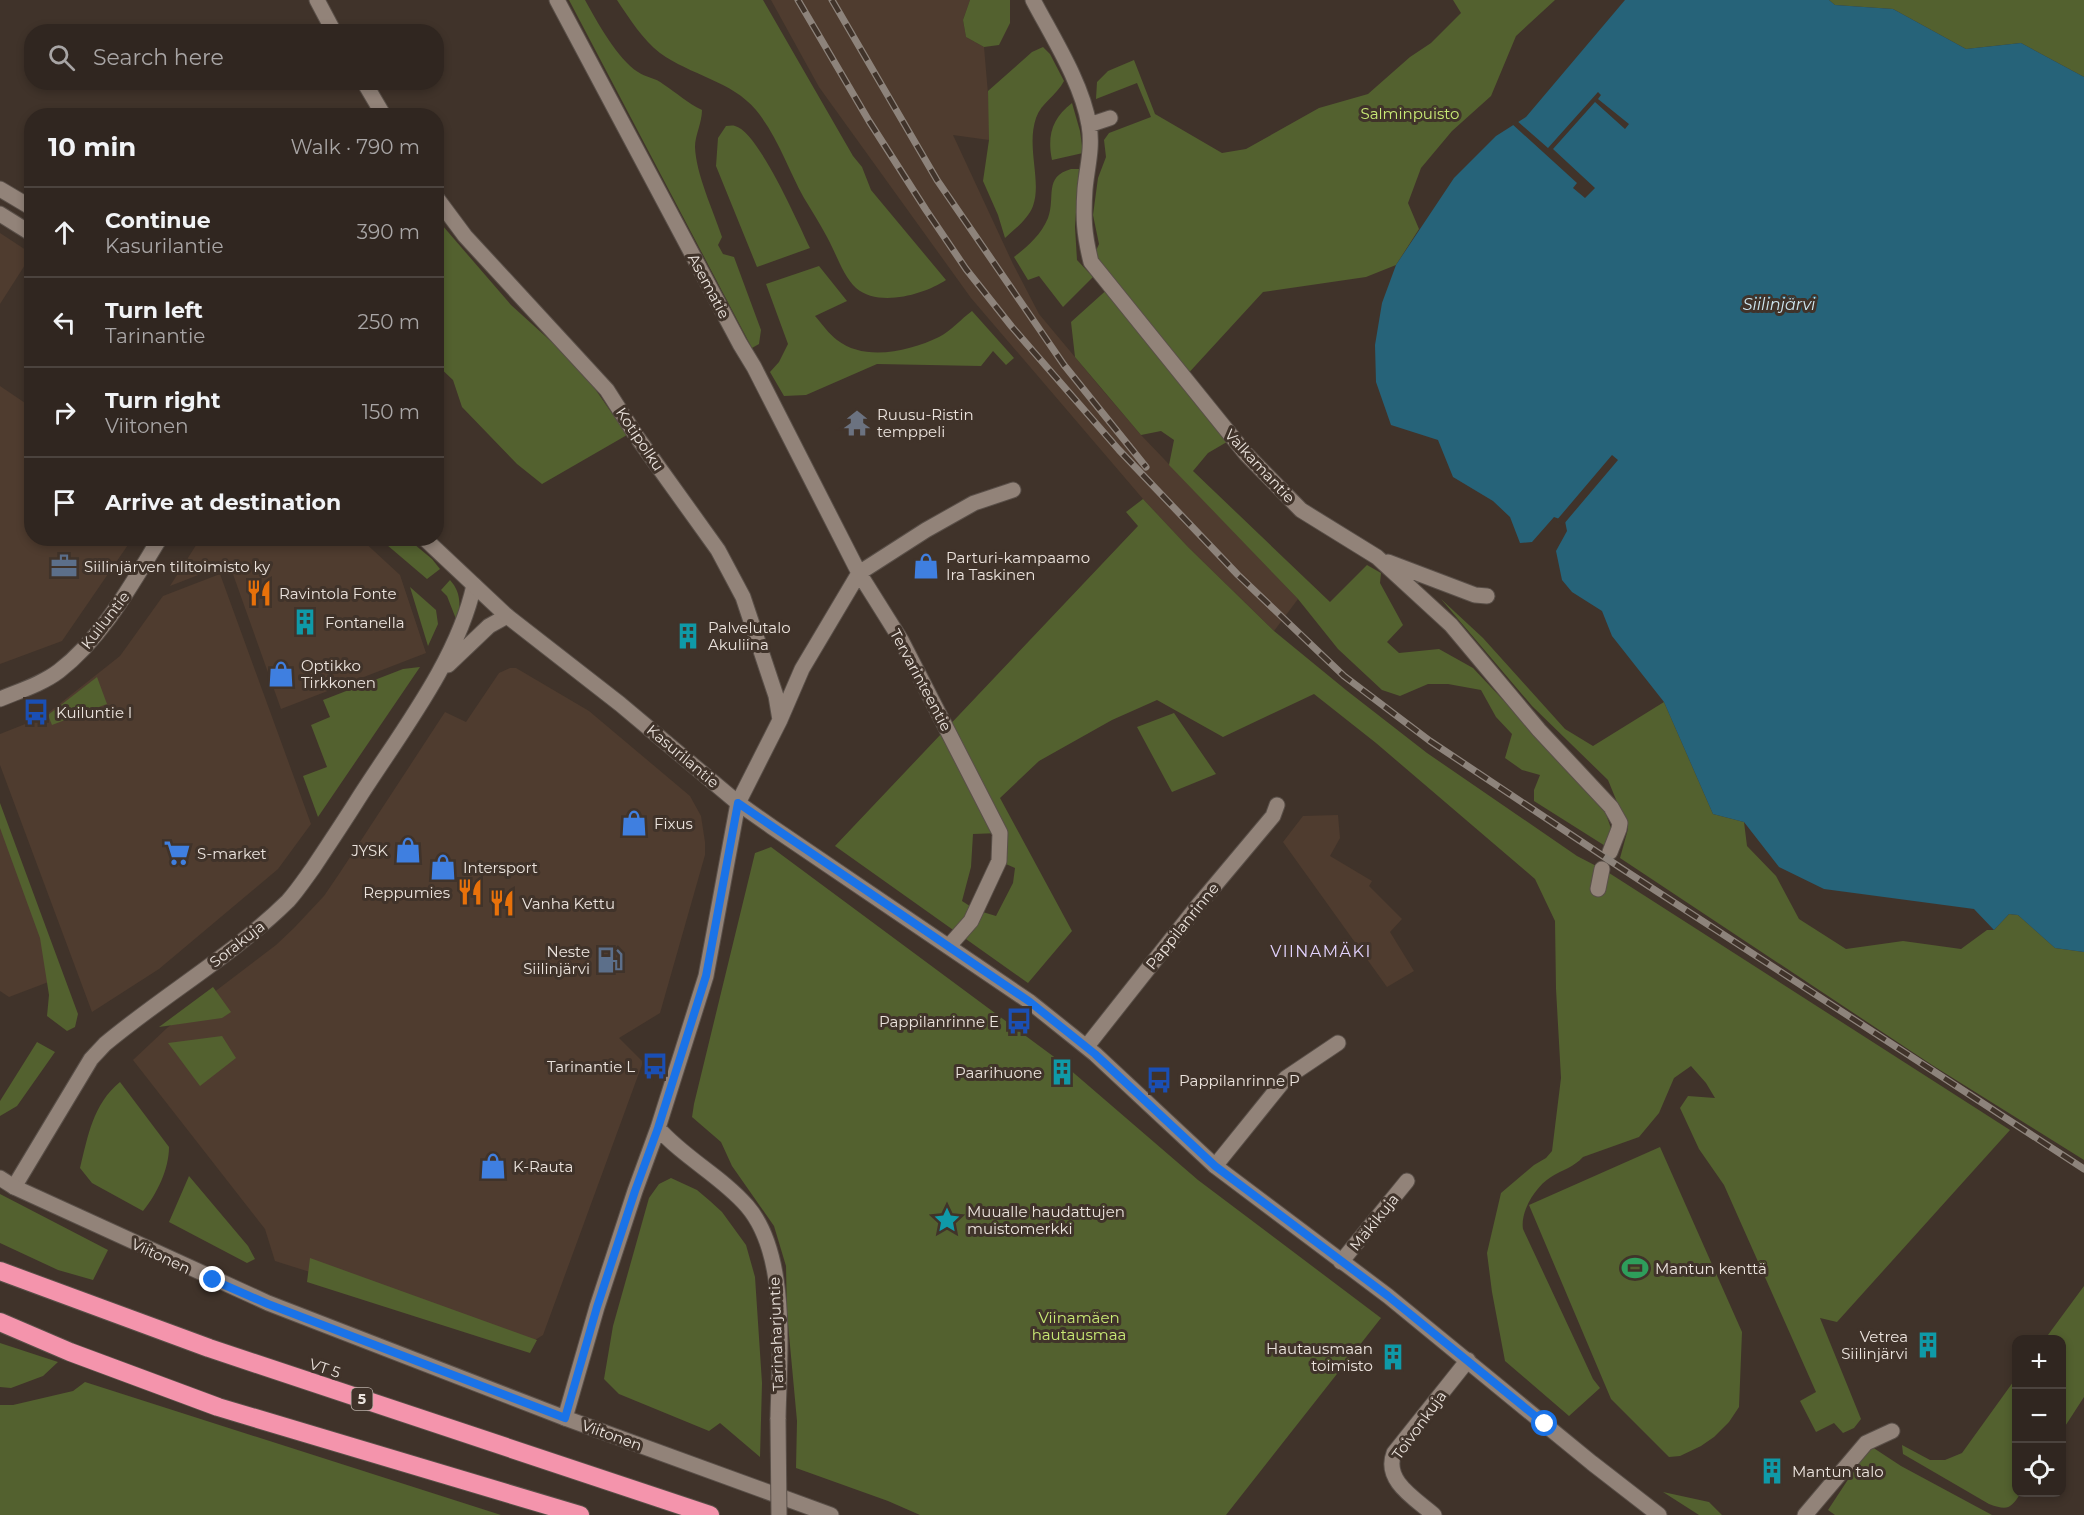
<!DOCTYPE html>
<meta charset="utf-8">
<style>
:root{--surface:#302620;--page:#3c322d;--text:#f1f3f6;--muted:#a8a5a5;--line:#4b433e}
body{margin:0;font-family:Montserrat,sans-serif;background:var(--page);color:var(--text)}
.controls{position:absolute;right:18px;bottom:18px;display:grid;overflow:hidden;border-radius:12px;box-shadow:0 3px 9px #0003}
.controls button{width:54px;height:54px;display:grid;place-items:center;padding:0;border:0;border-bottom:2px solid var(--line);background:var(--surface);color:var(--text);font:30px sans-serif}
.stop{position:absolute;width:18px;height:18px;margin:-14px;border:4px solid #1a73e8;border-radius:50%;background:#fff}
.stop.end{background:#1a73e8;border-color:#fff;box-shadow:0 2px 6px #0008}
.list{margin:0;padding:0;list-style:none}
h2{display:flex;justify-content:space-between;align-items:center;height:78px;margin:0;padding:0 24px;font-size:26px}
h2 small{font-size:20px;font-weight:400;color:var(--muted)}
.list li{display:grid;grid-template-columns:39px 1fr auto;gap:18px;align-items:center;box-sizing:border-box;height:90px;padding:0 24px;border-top:2px solid var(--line)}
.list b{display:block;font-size:22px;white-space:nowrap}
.list p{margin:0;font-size:20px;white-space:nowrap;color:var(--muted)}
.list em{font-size:20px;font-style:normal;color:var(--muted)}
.icon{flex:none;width:33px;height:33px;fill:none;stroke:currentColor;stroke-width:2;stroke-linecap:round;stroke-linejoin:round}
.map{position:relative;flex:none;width:2084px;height:1515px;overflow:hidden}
.search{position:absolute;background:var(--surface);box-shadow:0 3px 9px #0003;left:24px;top:24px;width:420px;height:66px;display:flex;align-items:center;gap:15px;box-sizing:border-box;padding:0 21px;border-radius:24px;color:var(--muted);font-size:22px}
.panel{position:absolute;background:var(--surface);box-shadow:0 3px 9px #0003;left:24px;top:108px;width:420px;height:438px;border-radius:24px}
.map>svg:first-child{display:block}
.built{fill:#4f3c2f}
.green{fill:#53612f;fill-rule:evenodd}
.water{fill:#266379}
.pier{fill:#40332a}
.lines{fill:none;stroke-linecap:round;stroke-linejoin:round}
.minor-casing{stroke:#594f48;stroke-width:17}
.tertiary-casing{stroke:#594f48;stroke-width:17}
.secondary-casing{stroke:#594f48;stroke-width:17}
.motorway-casing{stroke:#594f48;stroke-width:20}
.minor{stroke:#928379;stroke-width:15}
.tertiary{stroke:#928379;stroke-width:15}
.secondary{stroke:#928379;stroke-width:15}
.motorway{stroke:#f494ac;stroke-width:18}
.rail-casing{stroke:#8d837b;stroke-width:7}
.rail{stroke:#40332a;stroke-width:4.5;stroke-dasharray:14;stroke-linecap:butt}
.minor-bridge-casing{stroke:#594f48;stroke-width:17;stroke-linecap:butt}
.minor-bridge{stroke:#928379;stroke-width:15}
.route{stroke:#1a73e8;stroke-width:8}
.labels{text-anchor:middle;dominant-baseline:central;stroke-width:6;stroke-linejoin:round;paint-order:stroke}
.shield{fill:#40332a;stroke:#b8aea7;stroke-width:1.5}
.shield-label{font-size:14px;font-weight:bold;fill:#ebe3dd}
.park-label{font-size:15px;fill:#c9ea75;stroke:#40332a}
.street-label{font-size:15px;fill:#ebe3dd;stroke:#40332a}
.poi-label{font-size:15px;fill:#ebe3dd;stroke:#40332a;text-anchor:start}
.water-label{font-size:16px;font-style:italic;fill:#cee7f1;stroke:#40332a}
.neighbourhood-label{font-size:16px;letter-spacing:1.5px;fill:#e3d3fe;stroke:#40332a}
</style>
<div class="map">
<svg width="2084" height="1515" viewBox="0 0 2084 1515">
<rect width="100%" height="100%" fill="#40332a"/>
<path class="built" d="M771 0H970L963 20 966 37 984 47 990 117 989 140 953 135 1013 264 1039 314 1100 387 1141 435 1298 599 1274 631 1188 547 1143 499 971 298 819 87Z
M0 233 32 254 0 304Z
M0 386 31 407 32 538 132 539 62 641 0 664Z
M200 539H361L400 575 426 653 281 709 229 563 170 586Z
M220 574 311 824 278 869 159 969 92 1012 0 765V734L43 717 120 656 163 596Z
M510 668H516L589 711 690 796 701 816 705 842V855L660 1013 619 1038 643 1062 543 1335 532 1342 275 1261 265 1229 133 1060 167 1028 276 945 294 928 324 896 341 871 445 712 466 722 499 673Z
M0 815 59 978 9 997 0 991Z
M1338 815 1340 838 1330 856 1372 881 1369 886 1402 919 1390 932 1414 971 1387 987 1283 842 1303 816Z"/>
<path class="green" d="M569 0H585C596 20 618 60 638 72 645 77 656 78 663 84 677 93 687 103 702 110 702 123 695 135 695 147 696 174 713 210 722 237L718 245 723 254 734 257 761 330 759 344 752 348Z
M617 0H763L853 156 862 167 871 190 946 280C925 294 879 308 856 288 843 276 836 253 827 237 820 224 812 211 804 198 788 169 778 137 756 110 732 81 690 75 660 53 643 40 629 18 617 0Z
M970 0H1010V23L999 45 984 47 966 37 963 20Z
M1453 0H1555L1516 36 1491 96 1452 131 1421 168 1408 203 1419 229 1396 265 1366 277 1263 292 1184 378 1232 439 1208 453 1193 471 1330 602 1367 565 1381 573 1380 583 1403 625 1387 642 1399 653 1439 649 1473 668 1603 806 1612 831 1610 849 1534 801V790L1540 775 1522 770 1505 758 1512 734 1496 717 1481 690 1448 684H1428L1400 696 1382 690 1338 649 1298 599 1169 465 1174 440 1161 431 1141 435 1075 357 1071 322 1111 286 1091 262 1099 244 1093 215 1098 178 1106 157 1104 140 1109 133 1151 117 1137 83 1096 99 1097 82 1108 71 1134 60 1155 114 1222 153 1246 149 1319 108 1368 94 1410 57 1431 43 1461 13Z
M1829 0H2084V77L2021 43 1966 49 1893 9 1835 5Z
M1043 47 1050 54 1064 81C1057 95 1041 103 1036 118 1026 147 1042 181 1033 206 1028 219 1016 228 1005 238L998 215 983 181 989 140 988 91 1032 52Z
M1072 103 1080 131 1083 153 1052 160C1047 136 1052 118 1072 103Z
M726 126C729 126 732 125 735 126 758 131 799 225 810 248L757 267 716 166 718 138Z
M1071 169H1079L1075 227 1077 260 1093 277 1063 307 1039 276 1028 280 1014 257C1028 246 1041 235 1048 218 1056 197 1043 177 1071 169Z
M436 218 511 305 565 354 593 386 627 435 542 484 517 464 462 407 453 380 437 365Z
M819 266 847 301 815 316C822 324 829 334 837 340 865 362 910 351 939 337 951 331 961 319 972 311L1014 358 1006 365 993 351 981 366 877 364 806 395 784 396 770 372 779 362 788 344 766 284Z
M1143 499 1188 547 1274 631 1346 690 1427 753 1577 856 1606 871 2010 1130 1837 1322 1820 1318 1861 1419 1854 1428 1843 1433 1834 1423 1816 1432 1800 1401 1816 1392 1724 1185 1699 1149 1680 1108 1688 1096 1715 1098 1706 1083 1691 1066 1674 1078 1659 1113 1639 1137 1583 1157C1574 1167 1562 1170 1551 1177 1536 1186 1520 1211 1523 1229L1593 1379 1600 1388 1569 1416 1505 1361 1492 1292 1487 1253 1501 1193 1534 1165 1546 1158 1552 1151 1561 1078 1556 989 1555 921 1535 879 1376 743 1314 694 1223 737 1157 700 1112 720 1039 761 1000 798 1072 931 1028 983 835 846 1138 526 1126 512ZM1000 833 999 861 1015 868 1013 883 996 916 976 910 962 901 971 867 973 834Z
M380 539H408L432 559 440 569 427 579Z
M450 580C460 591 462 605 456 619L447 596 441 590Z
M410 587 436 610 438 624 428 646Z
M1441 599 1483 638 1565 729 1593 746 1664 702 1713 814 1744 822 1747 846 1776 876 1799 919 1846 949 1903 941 1961 949 1987 930H1994L2009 914 2018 915 2055 948 2084 952V1160L1932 1065 1620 858 1628 829 1608 780 1532 706Z
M420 667 318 817 303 776 327 767 311 725 330 717 323 700 403 669Z
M97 677 107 704 52 725 48 715Z
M1174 713 1216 774 1172 792 1137 727Z
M0 803 78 1014 75 1027 67 1031 47 1016 49 995 40 938 0 828Z
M771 847 1061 1062 1198 1180 1381 1318 1226 1515H920L888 1501 796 1468 797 1421 787 1313 786 1266 774 1226 732 1166 721 1142 692 1117 694 1104 755 853Z
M213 987 231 1012 222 1018 159 1027Z
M222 1036 236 1058 200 1086 168 1043Z
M37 1042 55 1052 17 1106 0 1116V1101Z
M120 1082 169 1147C169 1169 157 1194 143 1211L92 1183 80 1168C88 1136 93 1104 120 1082Z
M1660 1147 1742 1332 1739 1407 1729 1422 1714 1437 1701 1446 1680 1456 1669 1457 1611 1399 1529 1205Z
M189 1176 248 1246 255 1259 247 1263 169 1222Z
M671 1178 697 1190 710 1201 722 1212 746 1245 755 1277 762 1383 760 1457 720 1423 709 1431 619 1394 604 1379 613 1326 649 1198 659 1184Z
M0 1194 108 1250 93 1280 58 1270 0 1243Z
M310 1258 537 1340 530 1353 307 1282Z
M2084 1286V1397L2062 1431V1340L2045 1339Z
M0 1343 3 1344 58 1362 43 1376 11 1388 0 1387Z
M2016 1378V1492L2021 1493C2010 1509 2008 1511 1989 1504L1903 1454 1902 1445 1930 1460H1945L1962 1453Z
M85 1382 501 1515H0V1405H13L73 1391Z
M1866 1443 1901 1466 1992 1515H1835L1828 1510 1851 1475 1842 1470Z
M1663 1492 1709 1502 1722 1515H1699Z"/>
<path class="water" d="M1625 0H1829L1835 5 1893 9 1966 49 2021 43 2084 77V952L2055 948 2018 915 2009 914 1994 930 1974 909 1824 889 1779 867 1744 822 1713 814 1664 702 1612 636 1602 611 1572 592 1562 580 1556 551 1567 531 1565 521 1554 517 1532 542 1520 543 1510 517 1493 501 1453 477 1438 440 1391 425 1376 382 1375 345 1382 303 1396 265 1454 178 1496 136 1526 117Z"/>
<path class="pier" d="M1598 92 1601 95 1598 99 1629 124 1625 129 1595 102 1553 149 1595 188 1585 198 1573 188 1577 183 1511 123 1516 120 1548 148Z
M1612 455 1618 460 1563 525 1556 521Z"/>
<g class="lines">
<g class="minor-casing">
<path id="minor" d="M317 0 334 32
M557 0 740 344 754 367 859 573 901 640 1000 833 999 861 971 921 949 946
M1033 0C1053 38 1082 83 1089 125 1093 148 1087 167 1085 189 1083 218 1084 234 1091 262L1246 454 1301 510 1377 557 1451 625 1539 730 1611 807 1620 823 1619 829 1610 852
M364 82 384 116
M1089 125 1110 118
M436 197 465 236 607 390 637 437 718 550 743 597 776 696 780 720
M1388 562 1475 595 1487 596
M448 665 489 626 507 616
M0 699C19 691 42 684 59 671 103 637 131 585 160 538
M1598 889 1602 869
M1087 1046 1200 903 1273 816 1277 805
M658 1128C684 1158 721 1176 747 1206 790 1256 779 1357 778 1419
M1215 1166 1286 1078 1338 1043
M14 1187 91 1059 105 1044C165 994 233 955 288 901 297 891 305 879 313 868 329 844 345 820 360 796 401 732 458 659 474 585
M1341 1262 1407 1181
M565 1418 597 1307 635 1191 658 1128 706 976 738 803 780 720 802 669 859 573 926 530 974 503 1013 490
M1434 1515C1416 1499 1383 1481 1394 1453L1468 1360
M1805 1515 1866 1443 1892 1431"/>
</g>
<g class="tertiary-casing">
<path id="tertiary" d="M0 189 32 208
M0 214 32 234
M424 538 507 616 620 704 738 803 772 827 1030 1002 1095 1054 1215 1166 1388 1296 1592 1463 1659 1515"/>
</g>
<g class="secondary-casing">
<path id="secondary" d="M0 1178 14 1187 268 1303 565 1418 831 1515"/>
</g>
<g class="motorway-casing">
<path id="motorway" d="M0 1271 209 1348 710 1515
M0 1322 70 1352 218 1407 580 1515"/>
</g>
<use href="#minor" class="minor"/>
<use href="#tertiary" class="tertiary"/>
<use href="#secondary" class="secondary"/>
<use href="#motorway" class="motorway"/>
<g class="rail-casing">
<path id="rail" d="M798 0 869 121 926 210 966 269 1012 327 1119 450 1238 575 1344 676 1430 741 1621 868 2084 1169
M832 0 937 180 1064 365 1146 467"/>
</g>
<use href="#rail" class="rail"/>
<g class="minor-bridge-casing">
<path id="minor-bridge" d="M778 1419 779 1515"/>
</g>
<use href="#minor-bridge" class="minor-bridge"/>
</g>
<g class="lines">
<path class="route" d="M213 1280 268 1304 565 1418 597 1307 635 1191 658 1128 706 976 738 803 1030 1002 1095 1054 1215 1166 1388 1296 1545 1424"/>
</g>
<defs>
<g id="temple-bare" transform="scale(2.07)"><path d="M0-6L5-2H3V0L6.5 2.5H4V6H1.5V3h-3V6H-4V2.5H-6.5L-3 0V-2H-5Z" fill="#6b7280" stroke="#40332a" stroke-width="2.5" paint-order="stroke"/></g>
<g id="office-bare" transform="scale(2.07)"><path d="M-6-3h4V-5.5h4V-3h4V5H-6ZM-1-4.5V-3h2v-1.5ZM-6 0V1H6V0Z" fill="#5c6f8a" stroke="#40332a" stroke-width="2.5" paint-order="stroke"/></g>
<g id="shop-bare" transform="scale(2.07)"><path d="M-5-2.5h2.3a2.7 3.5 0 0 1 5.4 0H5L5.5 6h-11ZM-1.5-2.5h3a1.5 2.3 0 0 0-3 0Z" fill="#3f7fe0" stroke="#40332a" stroke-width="2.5" paint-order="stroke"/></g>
<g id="restaurant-bare" transform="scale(2.07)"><path d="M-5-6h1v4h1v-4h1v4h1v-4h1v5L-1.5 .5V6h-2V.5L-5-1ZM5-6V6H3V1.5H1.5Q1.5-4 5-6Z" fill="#e8710a" stroke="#40332a" stroke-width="2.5" paint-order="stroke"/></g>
<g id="building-bare" transform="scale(2.07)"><path d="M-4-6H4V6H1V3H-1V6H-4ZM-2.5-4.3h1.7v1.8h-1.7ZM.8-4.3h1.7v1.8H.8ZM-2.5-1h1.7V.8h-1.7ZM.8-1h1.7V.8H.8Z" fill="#0f9aa8" stroke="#40332a" stroke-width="2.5" paint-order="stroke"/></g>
<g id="bus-bare" transform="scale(2.07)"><path d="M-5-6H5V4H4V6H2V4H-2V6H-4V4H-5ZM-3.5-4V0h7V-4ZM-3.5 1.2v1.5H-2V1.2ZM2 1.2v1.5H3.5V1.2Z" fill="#1a4fb4" stroke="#40332a" stroke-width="2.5" paint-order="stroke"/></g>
<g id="supermarket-bare" transform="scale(2.07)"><path d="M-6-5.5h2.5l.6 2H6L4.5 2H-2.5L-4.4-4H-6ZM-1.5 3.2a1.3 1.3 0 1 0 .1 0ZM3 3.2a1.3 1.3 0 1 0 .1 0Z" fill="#3f7fe0" stroke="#40332a" stroke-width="2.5" paint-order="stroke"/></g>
<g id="fuel-bare" transform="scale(2.07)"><path d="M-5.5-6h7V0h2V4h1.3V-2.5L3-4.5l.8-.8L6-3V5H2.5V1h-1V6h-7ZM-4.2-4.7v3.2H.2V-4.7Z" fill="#5c6f8a" stroke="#40332a" stroke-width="2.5" paint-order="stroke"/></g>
<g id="sight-bare" transform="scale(2.07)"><path d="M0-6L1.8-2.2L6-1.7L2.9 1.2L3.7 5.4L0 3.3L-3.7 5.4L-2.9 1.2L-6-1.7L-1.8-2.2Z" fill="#0f9aa8" stroke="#40332a" stroke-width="2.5" paint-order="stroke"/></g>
<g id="stadium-bare" transform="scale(2.07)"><path d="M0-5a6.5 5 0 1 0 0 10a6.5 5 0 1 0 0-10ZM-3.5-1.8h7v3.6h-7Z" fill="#2e9e5b" stroke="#40332a" stroke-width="2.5" paint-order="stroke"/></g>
</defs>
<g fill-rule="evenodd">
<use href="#temple-bare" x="857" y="423"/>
<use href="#office-bare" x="64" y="566"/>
<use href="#shop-bare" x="926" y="566"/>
<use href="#restaurant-bare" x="259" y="593"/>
<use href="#building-bare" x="305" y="622"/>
<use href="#building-bare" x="688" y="636"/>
<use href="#shop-bare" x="281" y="674"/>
<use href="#bus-bare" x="36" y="712"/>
<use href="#shop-bare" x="634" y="823"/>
<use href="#shop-bare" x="408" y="850"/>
<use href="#supermarket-bare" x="177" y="853"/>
<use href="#shop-bare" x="443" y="867"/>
<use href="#restaurant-bare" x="470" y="892"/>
<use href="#restaurant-bare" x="502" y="903"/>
<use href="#fuel-bare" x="610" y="960"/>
<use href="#bus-bare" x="1019" y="1021"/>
<use href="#bus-bare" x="655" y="1066"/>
<use href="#building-bare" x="1062" y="1072"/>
<use href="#bus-bare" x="1159" y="1080"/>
<use href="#shop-bare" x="493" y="1166"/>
<use href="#sight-bare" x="947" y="1220"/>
<use href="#stadium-bare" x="1635" y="1268"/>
<use href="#building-bare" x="1928" y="1345"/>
<use href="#building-bare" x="1393" y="1357"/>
<use href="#building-bare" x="1772" y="1471"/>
</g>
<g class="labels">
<rect class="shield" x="351.5" y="1388" width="21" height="22" rx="4.5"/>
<g class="shield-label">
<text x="362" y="1399">5</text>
</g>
<g class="park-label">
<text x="1410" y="113">Salminpuisto</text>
<text x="1079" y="1317">Viinamäen<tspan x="1079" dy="17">hautausmaa</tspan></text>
</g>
<g class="street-label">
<text transform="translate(709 286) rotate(62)">Asematie</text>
<text transform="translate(640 439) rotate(56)">Kotipolku</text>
<text transform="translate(1260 466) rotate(47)">Valkamantie</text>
<text transform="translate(105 620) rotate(-52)">Kuiluntie</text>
<text transform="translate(921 680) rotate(62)">Tervarinteentie</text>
<text transform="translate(683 756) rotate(40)">Kasurilantie</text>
<text transform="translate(1182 926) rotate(-51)">Pappilanrinne</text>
<text transform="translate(237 944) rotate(-38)">Sorakuja</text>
<text transform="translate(1374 1222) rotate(-51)">Mäkikuja</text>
<text transform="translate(161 1256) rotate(25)">Viitonen</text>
<text transform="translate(776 1334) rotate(-92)">Tarinaharjuntie</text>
<text transform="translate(325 1368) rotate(18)">VT 5</text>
<text transform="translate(1419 1425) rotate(-54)">Toivonkuja</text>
<text transform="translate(612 1435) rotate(20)">Viitonen</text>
</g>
<g class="poi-label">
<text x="877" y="414">Ruusu-Ristin<tspan x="877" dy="17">temppeli</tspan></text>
<text x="946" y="557">Parturi-kampaamo<tspan x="946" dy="17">Ira Taskinen</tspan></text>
<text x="84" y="566">Siilinjärven tilitoimisto ky</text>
<text x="279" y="593">Ravintola Fonte</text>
<text x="325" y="622">Fontanella</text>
<text x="708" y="627">Palvelutalo<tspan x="708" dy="17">Akuliina</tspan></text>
<text x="301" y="665">Optikko<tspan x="301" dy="17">Tirkkonen</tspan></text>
<text x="56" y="712">Kuiluntie I</text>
<text x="654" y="823">Fixus</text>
<text x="388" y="850" text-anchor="end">JYSK</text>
<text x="197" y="853">S-market</text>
<text x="463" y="867">Intersport</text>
<text x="450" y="892" text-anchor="end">Reppumies</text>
<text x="522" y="903">Vanha Kettu</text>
<text x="590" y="951" text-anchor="end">Neste<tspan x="590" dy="17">Siilinjärvi</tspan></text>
<text x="999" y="1021" text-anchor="end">Pappilanrinne E</text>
<text x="635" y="1066" text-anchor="end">Tarinantie L</text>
<text x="1042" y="1072" text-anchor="end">Paarihuone</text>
<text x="1179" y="1080">Pappilanrinne P</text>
<text x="513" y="1166">K-Rauta</text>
<text x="967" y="1211">Muualle haudattujen<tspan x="967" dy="17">muistomerkki</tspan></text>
<text x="1655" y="1268">Mantun kenttä</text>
<text x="1908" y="1336" text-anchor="end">Vetrea<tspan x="1908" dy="17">Siilinjärvi</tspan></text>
<text x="1373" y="1348" text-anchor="end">Hautausmaan<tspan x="1373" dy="17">toimisto</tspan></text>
<text x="1792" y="1471">Mantun talo</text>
</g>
<g class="water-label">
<text x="1779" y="304">Siilinjärvi</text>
</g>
<g class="neighbourhood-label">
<text x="1321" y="951">VIINAMÄKI</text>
</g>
</g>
</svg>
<div class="controls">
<button>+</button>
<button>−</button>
<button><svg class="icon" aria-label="locate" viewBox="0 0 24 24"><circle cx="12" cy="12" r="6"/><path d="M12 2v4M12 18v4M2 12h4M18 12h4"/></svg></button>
</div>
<div class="stop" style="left:1545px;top:1424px"></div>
<div class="stop end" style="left:213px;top:1280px"></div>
<div class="search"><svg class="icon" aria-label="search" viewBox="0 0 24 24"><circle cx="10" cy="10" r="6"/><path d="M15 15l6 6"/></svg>Search here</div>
<section class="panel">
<h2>10 min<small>Walk · 790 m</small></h2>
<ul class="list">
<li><svg class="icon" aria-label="ahead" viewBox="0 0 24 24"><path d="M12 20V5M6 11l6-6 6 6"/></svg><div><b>Continue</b><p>Kasurilantie</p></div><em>390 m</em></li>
<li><svg class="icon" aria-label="left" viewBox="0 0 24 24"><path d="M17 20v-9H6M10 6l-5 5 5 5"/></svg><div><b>Turn left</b><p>Tarinantie</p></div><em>250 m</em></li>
<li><svg class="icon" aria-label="right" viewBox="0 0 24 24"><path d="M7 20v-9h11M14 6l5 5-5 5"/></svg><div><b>Turn right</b><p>Viitonen</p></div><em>150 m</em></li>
<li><svg class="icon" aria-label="arrive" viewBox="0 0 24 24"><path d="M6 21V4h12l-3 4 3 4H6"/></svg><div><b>Arrive at destination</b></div></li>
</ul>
</section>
</div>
